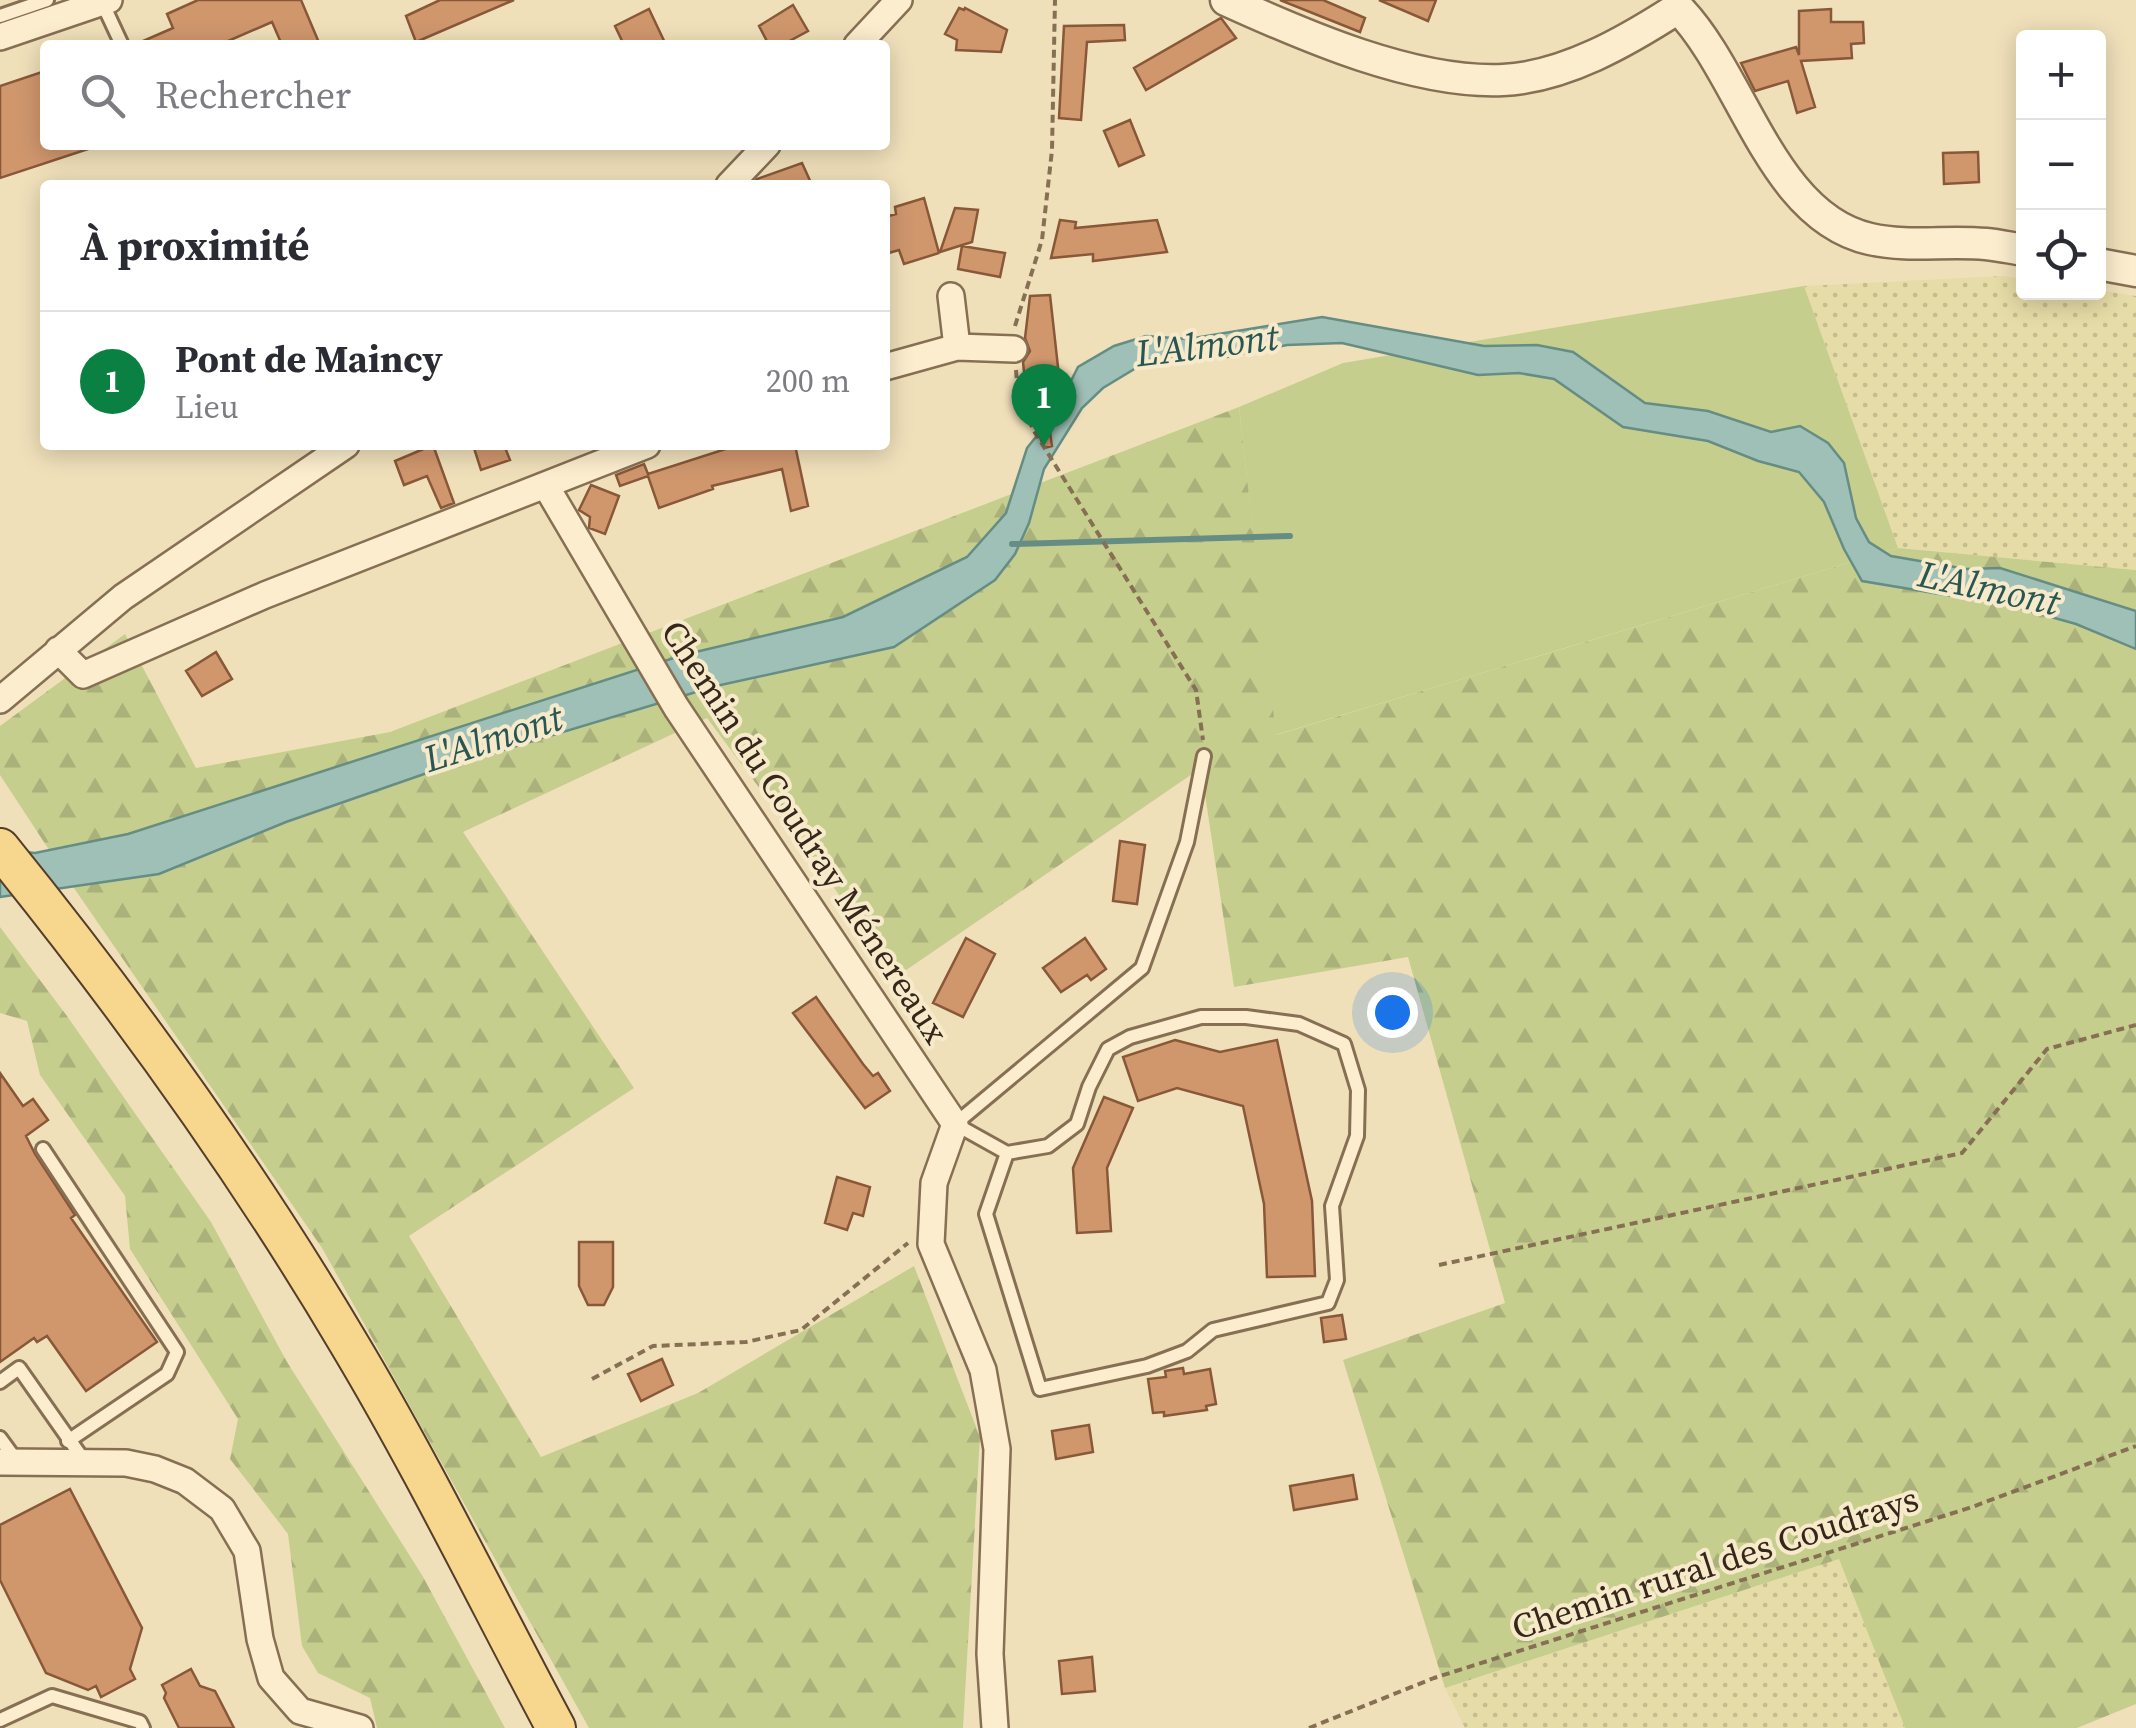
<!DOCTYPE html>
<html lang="fr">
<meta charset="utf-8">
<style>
:root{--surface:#fff;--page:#f2f2f3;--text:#2b2b33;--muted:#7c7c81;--line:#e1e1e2;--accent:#0b8043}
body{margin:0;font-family:"Source Serif 4",serif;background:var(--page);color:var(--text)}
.controls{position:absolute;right:30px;top:30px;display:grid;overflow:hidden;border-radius:10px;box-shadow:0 5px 25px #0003}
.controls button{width:90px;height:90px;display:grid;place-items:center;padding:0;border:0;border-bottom:2px solid var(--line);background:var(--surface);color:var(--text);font:50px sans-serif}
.you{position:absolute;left:1392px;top:1012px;width:35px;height:35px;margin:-25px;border:8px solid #fff;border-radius:50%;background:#1a73e8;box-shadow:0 0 0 15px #1a73e833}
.badge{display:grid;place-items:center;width:65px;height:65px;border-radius:50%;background:var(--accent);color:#fff;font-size:32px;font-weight:700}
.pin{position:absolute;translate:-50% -82px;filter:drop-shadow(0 2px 5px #0008)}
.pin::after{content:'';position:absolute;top:52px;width:35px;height:30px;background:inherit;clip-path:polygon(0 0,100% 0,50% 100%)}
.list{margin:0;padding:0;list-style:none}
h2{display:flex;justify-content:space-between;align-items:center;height:130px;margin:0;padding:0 40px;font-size:42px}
h2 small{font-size:32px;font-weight:400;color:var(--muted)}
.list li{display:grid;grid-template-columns:65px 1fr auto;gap:30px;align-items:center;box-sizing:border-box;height:140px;padding:0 40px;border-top:2px solid var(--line)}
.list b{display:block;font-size:38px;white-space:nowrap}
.list p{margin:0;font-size:32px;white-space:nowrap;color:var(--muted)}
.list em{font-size:32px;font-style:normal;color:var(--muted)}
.icon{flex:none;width:55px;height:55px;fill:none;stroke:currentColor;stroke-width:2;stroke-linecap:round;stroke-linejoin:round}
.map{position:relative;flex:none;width:2136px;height:1728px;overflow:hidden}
.search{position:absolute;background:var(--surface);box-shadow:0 5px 25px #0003;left:40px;top:40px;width:850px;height:110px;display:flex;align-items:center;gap:25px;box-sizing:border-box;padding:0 35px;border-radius:10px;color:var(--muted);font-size:38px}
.panel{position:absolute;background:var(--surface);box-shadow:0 5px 25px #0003;left:40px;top:180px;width:850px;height:270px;border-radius:10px}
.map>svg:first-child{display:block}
.farmland{fill:url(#farmland-dots)}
.green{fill:#c6ce8e}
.forest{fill:url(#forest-firs)}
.water{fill:#9fc0b6;stroke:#668d84;stroke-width:2.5}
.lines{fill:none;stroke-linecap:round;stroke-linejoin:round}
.stream{stroke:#668d84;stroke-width:6}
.building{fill:#d0976d;stroke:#885838;stroke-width:2.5}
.service-casing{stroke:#876f54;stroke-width:18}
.minor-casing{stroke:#876f54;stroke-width:30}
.tertiary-casing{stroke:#876f54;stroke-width:35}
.primary-casing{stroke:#543d29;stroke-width:42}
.path{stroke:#876f54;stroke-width:4;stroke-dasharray:8 5;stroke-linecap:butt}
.service{stroke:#fbedcd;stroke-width:12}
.minor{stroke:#fbedcd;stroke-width:25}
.tertiary{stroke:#fbedcd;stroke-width:30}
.primary{stroke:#f7d68e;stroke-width:38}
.labels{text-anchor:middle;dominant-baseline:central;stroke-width:8;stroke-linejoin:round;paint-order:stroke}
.street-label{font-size:35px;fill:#35271a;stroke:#f7eaca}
.water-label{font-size:38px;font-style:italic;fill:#285653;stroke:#f7eaca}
</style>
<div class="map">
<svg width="2136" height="1728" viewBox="0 0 2136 1728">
<defs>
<pattern id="farmland-dots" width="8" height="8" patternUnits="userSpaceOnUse" patternTransform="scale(2.5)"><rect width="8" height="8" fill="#e6dca7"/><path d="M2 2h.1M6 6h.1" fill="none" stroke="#c6bd8f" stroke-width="1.8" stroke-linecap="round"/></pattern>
<pattern id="forest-firs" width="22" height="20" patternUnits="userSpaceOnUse" patternTransform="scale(2.5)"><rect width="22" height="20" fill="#c6ce8e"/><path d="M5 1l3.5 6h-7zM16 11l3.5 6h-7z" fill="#abb17a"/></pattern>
</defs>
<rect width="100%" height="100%" fill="#f0e0ba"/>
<path class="farmland" d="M2003 276 2023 279 2024 292 2099 290 2136 296V570L1898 548 1804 286Z
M1839 1559 1905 1728H1465L1445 1688Z"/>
<path class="green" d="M1804 286 1898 548 1275 735 1239 407 1343 363Z"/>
<path class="forest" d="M1239 407 1276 735 1898 548 2136 570V1704L2077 1728H1905L1839 1559 1445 1688 1343 1360 1505 1303 1408 957 1234 987 1201 768 899 975 707 718 463 832 634 1088 409 1236 541 1457 698 1393 914 1266 980 1437 963 1728H589L322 1248 76 891 0 775V726L125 634 196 768 390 732Z
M0 927 67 1016 211 1222 287 1362 422 1575 505 1728H377L370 1698 318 1673 302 1646 288 1534 230 1459 238 1419 130 1249 125 1196 40 1075 27 1021 0 1013Z"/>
<path class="water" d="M1322 317 1484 346 1537 345 1573 352 1645 403 1708 411 1771 432 1800 426 1828 443 1844 463 1856 518 1869 542 1891 556 1966 569 2000 568 2136 611V649L2076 624 2012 606 1862 581 1844 549 1824 502 1799 472 1758 461 1708 441 1623 427 1554 379 1519 373 1478 375 1342 343 1287 345 1227 357 1151 359 1103 388 1082 408 1044 469 1029 523 1015 554 995 580 894 647 716 686 430 772 286 822 159 874 0 897V855L15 851 35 853 128 834 683 655 843 617 967 557 1006 513 1027 448 1055 413 1078 367 1114 346 1146 336 1188 339Z"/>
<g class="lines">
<path class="stream" d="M1012 544 1290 536"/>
</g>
<path class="building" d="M198 0H301L320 45H282L272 22 219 45H134L173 28 167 14Z
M440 0H514L416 42 406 16Z
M1280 0H1323L1365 18 1360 32Z
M1379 0H1436L1428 21Z
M793 5 808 31 782 45H769L759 26Z
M959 8 964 10 965 8 1007 30 1001 52 956 50 957 40 945 34Z
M649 9 666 45H624L615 26Z
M1831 9V22H1863L1864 43 1851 44 1852 58 1801 61 1815 107 1797 113 1788 81 1755 91 1741 63 1796 47 1799 55V11Z
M1221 18 1236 38 1146 90 1134 68Z
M1124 25 1125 40 1087 42 1081 120 1059 118 1064 26Z
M45 71V145H91V148L0 178V86Z
M1130 120 1144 155 1119 166 1104 131Z
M1978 152 1979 182 1944 184 1943 153Z
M802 163 812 185H751L757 179Z
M924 198 939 253 904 264 899 250 885 254V217L896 214 895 207Z
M955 208 978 210 972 242 940 252Z
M1060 220 1076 222 1075 228 1157 220 1167 252 1093 261V254L1051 258Z
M962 246 1005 253 1000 277 958 269Z
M1050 295 1061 394 1046 404 1052 446 1044 448 1027 401 1023 362 1030 351 1025 338 1030 296Z
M433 445 454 503 441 508 427 476 404 485 395 461Z
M473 445H504L510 460 481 470Z
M738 445H795L808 506 791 511 782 469 712 486 713 489 659 508 648 476 620 486 616 475 644 464 648 474Z
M591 485 619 496 605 534 589 528 590 517 579 510Z
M216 652 232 679 202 696 186 671Z
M1120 841 1145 845 1137 904 1113 901Z
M966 938 995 954 963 1017 933 1003Z
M1085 938 1106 969 1091 980 1087 975 1061 992 1043 968Z
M816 997 863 1064 873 1076 878 1073 890 1091 865 1108 793 1013Z
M1175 1040 1220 1052 1277 1040 1312 1201 1315 1276 1267 1277 1264 1204 1243 1106 1177 1088 1138 1101 1123 1057Z
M0 1073 23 1106 33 1099 48 1120 26 1136 35 1154 75 1215 71 1218 157 1342 86 1391 47 1336 37 1342 34 1338 0 1362Z
M1104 1097 1133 1108 1107 1168 1111 1231 1077 1233 1073 1168Z
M837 1177 870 1187 863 1216 853 1213 847 1230 825 1223Z
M579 1242H613V1287L604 1305H588L579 1286Z
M1342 1315 1346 1339 1324 1342 1321 1318Z
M662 1359 673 1385 641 1401 628 1374Z
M1183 1368 1184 1374 1210 1369 1216 1404 1206 1406 1207 1410 1164 1416V1412L1153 1413 1148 1379 1166 1377 1165 1371Z
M1089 1425 1093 1452 1056 1459 1052 1431Z
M1353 1475 1357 1499 1294 1510 1290 1486Z
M70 1489 142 1628 130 1669 135 1679 101 1697 96 1686 88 1690 46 1673 0 1580V1525Z
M1092 1657 1095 1691 1062 1694 1059 1661Z
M191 1669 200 1686 215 1691 234 1728H179L164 1698 166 1693 162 1685Z"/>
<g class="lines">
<g class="service-casing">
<path id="service" d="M102 2 122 45
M0 16 47 0
M43 1149 177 1352 167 1374 68 1441
M1007 1153 986 1214 1040 1389 1147 1366 1187 1351 1213 1330 1328 1303 1337 1280 1332 1206 1357 1136 1358 1090 1344 1044 1299 1024 1246 1017H1201L1130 1037 1108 1049 1089 1087 1077 1124 1048 1146 1007 1153 955 1124 1142 968 1187 842 1204 756
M0 1382 19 1368 85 1462
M0 1438 16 1460
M0 1720 52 1696 140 1722 143 1728"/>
</g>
<g class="minor-casing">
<path id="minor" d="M0 37 109 0
M857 45 899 0
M729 185 767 145
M951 296 957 347
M885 367 957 347 1014 349
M546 486 676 707 955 1124 934 1183 931 1244 983 1370 997 1449 990 1654 995 1728
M58 650 83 675 265 595 647 445
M0 700 123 597 346 445
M0 1462 126 1463 155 1469 185 1481 222 1509 247 1551 260 1639 271 1678 300 1711 360 1728"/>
</g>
<g class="tertiary-casing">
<path id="tertiary" d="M1226 0C1305 36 1415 84 1503 80 1565 77 1627 41 1678 8 1743 74 1771 217 1870 239 1909 248 1947 240 1986 244 1998 245 2011 248 2024 250
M2098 264 2136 271"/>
</g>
<g class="primary-casing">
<path id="primary" d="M0 848C127 1005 245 1168 348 1342 423 1467 487 1599 556 1728"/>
</g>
<path class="path" d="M1015 326 1042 240 1052 150 1055 0
M1016 370 1018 396 1034 431 1196 690 1203 740
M1439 1265 1962 1153 2047 1049 2136 1025
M592 1379 653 1346 746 1342 801 1330 908 1243
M1309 1728 1434 1678 1972 1507 2136 1446"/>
<use href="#service" class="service"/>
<use href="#minor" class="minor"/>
<use href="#tertiary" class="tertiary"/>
<use href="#primary" class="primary"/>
</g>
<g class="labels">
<g class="street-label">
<text transform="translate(805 832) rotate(57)">Chemin du Coudray Ménereaux</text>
<text transform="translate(1715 1563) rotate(-18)">Chemin rural des Coudrays</text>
</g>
<g class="water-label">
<text transform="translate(1207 345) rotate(-7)">L'Almont</text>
<text transform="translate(1989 588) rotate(12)">L'Almont</text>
<text transform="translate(493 738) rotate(-18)">L'Almont</text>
</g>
</g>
</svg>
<div class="controls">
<button>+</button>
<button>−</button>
<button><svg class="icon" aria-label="locate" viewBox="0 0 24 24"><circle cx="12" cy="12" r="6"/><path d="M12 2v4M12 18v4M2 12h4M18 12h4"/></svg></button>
</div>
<div class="you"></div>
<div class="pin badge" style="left:1044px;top:446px">1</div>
<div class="search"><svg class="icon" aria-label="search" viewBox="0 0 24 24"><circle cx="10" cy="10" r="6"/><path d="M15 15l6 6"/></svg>Rechercher</div>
<section class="panel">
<h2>À proximité<small></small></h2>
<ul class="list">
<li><span class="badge">1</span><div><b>Pont de Maincy</b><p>Lieu</p></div><em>200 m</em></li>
</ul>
</section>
</div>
